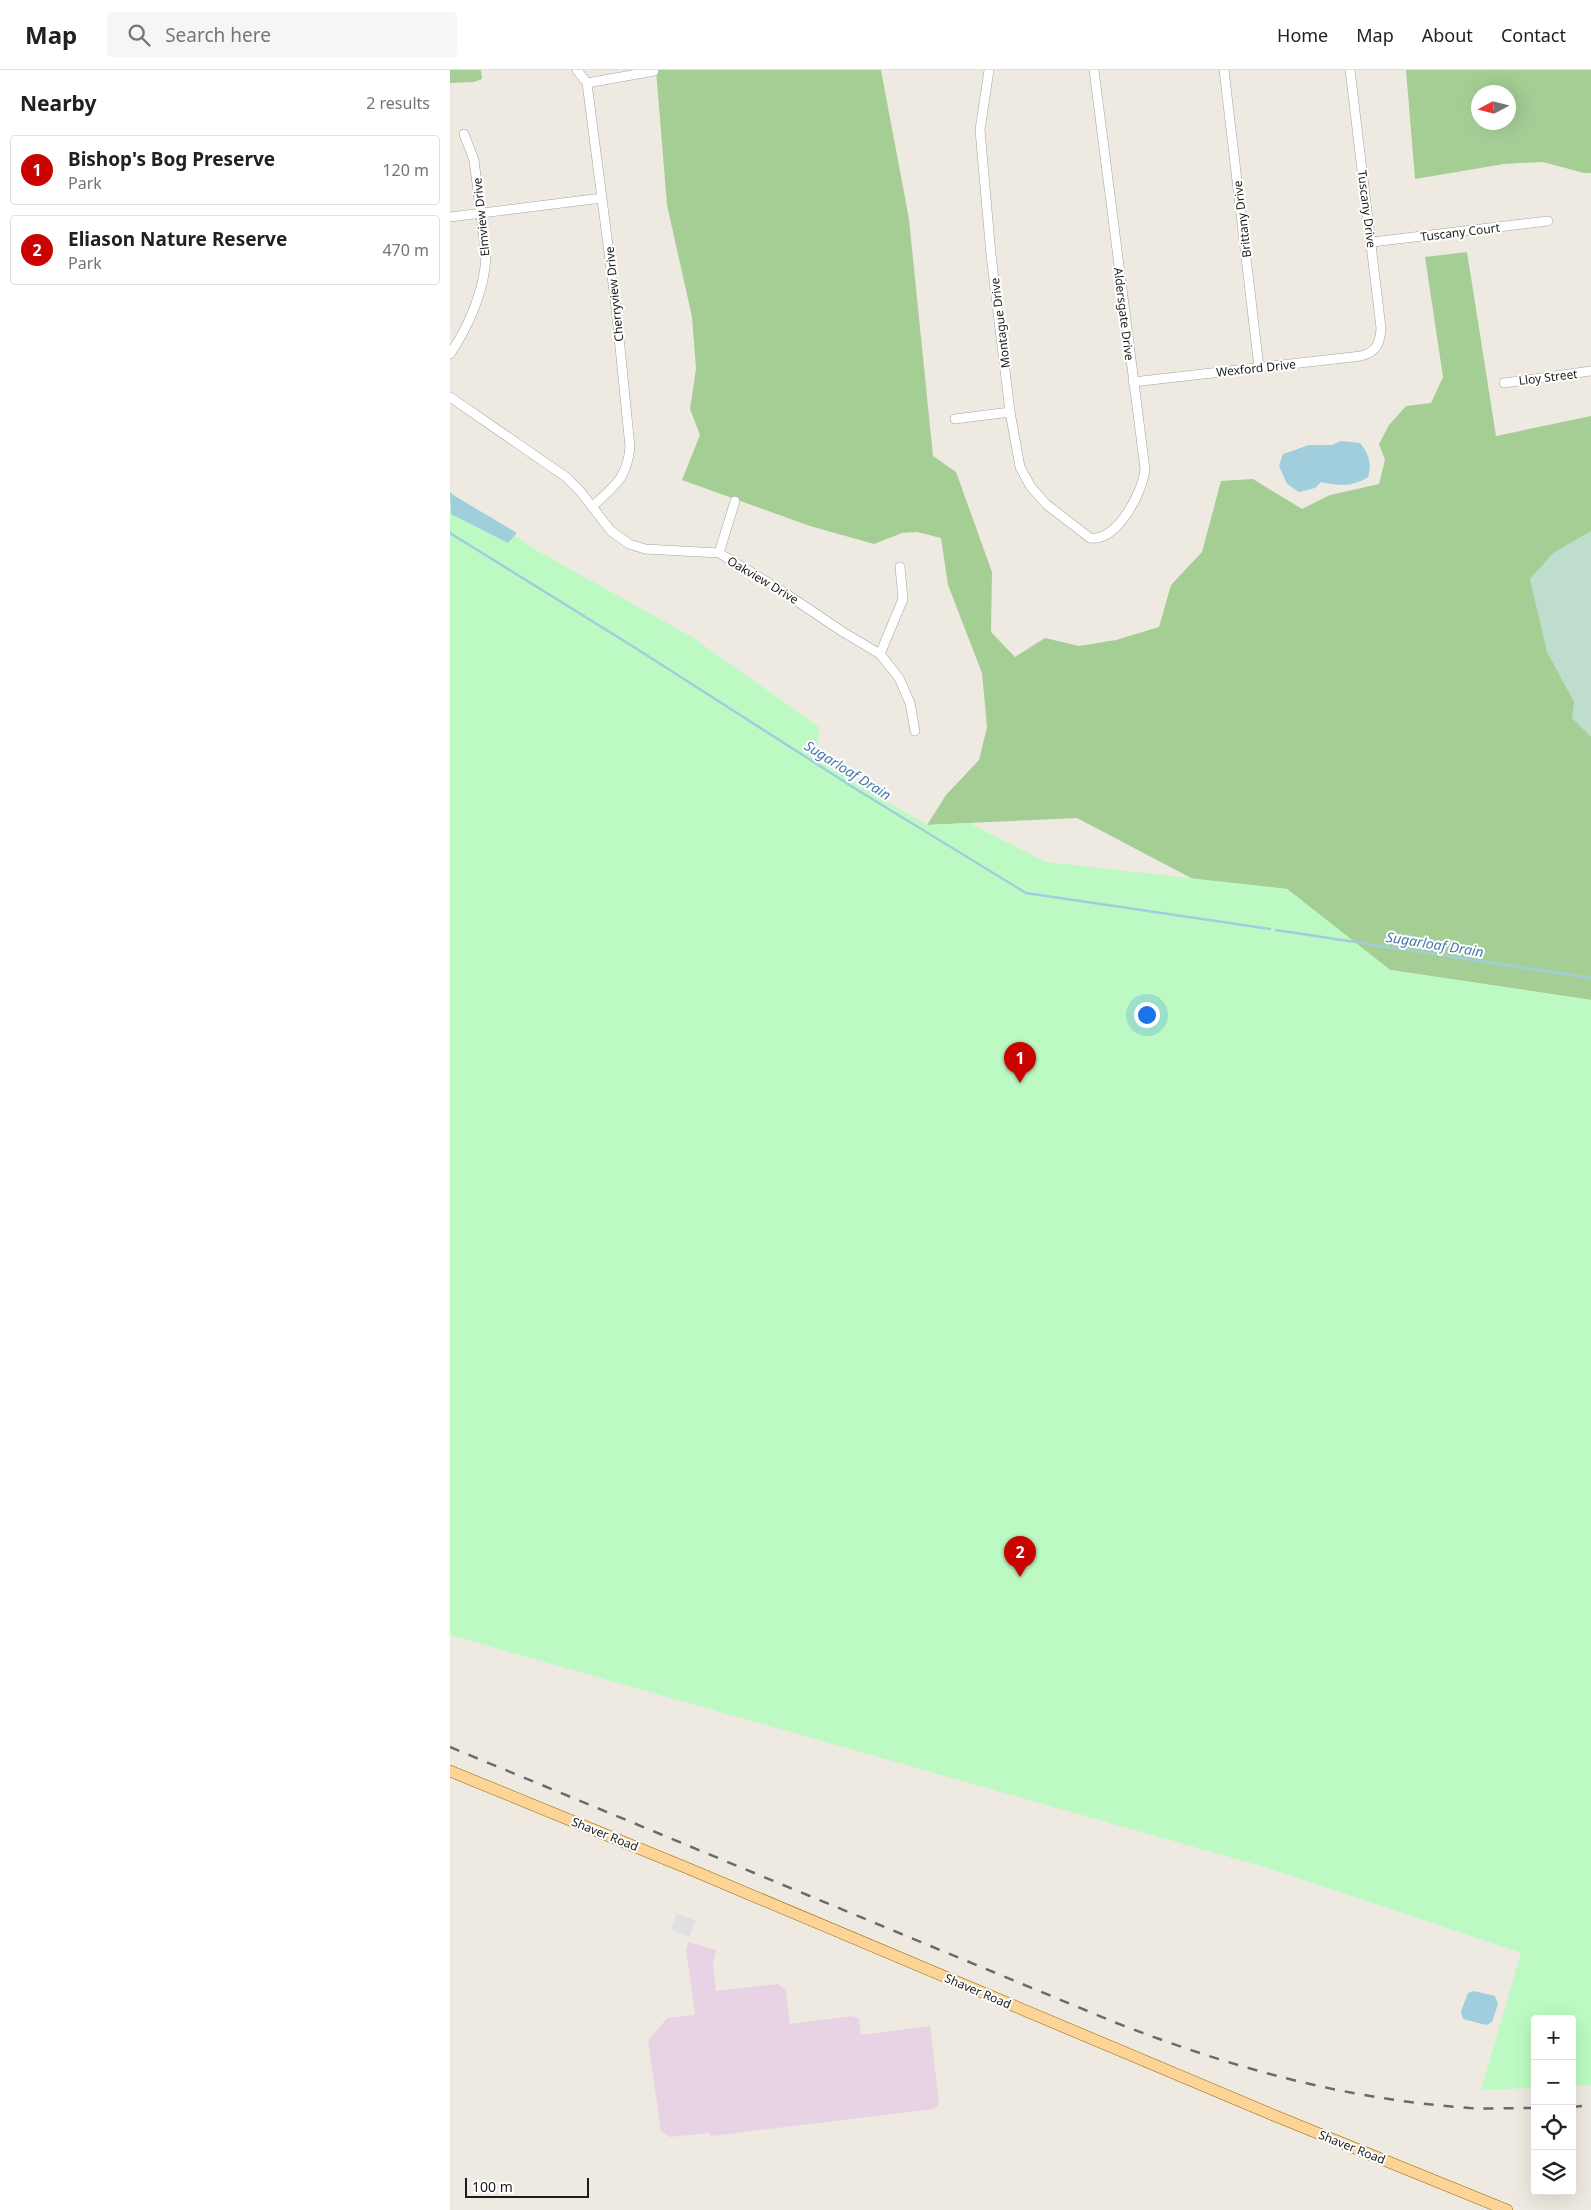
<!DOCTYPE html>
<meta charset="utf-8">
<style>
:root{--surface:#fff;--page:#f6f6f6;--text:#202124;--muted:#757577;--line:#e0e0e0;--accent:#c90400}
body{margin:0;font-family:"Noto Sans",sans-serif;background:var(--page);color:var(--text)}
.controls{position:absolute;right:15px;bottom:15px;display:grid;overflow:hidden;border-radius:5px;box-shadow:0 5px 20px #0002}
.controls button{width:45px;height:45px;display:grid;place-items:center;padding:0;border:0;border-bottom:1px solid var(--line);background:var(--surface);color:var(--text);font:25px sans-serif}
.compass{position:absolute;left:1021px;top:15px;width:45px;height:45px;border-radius:50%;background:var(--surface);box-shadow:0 5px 20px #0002;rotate:263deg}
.scale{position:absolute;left:15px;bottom:12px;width:124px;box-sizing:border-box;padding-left:5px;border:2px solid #1c1c1c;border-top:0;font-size:14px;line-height:18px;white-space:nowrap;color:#1c1c1c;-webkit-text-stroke:4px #fff;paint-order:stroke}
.you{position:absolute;left:696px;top:944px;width:18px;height:18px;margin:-12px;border:4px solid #fff;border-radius:50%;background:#1a73e8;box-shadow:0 0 0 8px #1a73e833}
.badge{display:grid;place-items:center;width:32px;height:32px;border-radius:50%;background:var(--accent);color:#fff;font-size:16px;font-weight:700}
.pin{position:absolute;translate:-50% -41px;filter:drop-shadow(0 1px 2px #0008)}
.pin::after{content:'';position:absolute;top:26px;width:18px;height:15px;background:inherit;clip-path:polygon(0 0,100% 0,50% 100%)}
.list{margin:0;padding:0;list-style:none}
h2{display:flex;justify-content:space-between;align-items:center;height:65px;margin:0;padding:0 20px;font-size:21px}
h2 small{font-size:16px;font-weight:400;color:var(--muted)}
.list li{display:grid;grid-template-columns:32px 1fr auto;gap:15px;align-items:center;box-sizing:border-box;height:70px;margin:0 10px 10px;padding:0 10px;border:1px solid var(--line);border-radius:5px}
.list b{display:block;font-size:19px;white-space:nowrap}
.list p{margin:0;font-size:16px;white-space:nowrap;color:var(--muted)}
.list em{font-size:16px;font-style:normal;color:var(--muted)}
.icon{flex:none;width:28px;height:28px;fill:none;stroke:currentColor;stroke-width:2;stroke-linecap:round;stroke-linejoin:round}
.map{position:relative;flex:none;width:1141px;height:2140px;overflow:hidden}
header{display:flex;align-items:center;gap:30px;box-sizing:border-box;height:70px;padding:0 25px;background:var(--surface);border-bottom:1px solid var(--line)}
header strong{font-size:24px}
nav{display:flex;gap:28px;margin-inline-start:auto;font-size:18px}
.search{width:350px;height:45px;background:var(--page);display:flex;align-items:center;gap:12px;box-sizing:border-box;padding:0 18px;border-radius:5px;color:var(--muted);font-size:19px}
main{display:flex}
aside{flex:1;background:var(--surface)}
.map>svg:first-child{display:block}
.industrial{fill:#e7d3e3}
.forest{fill:#a5ce95;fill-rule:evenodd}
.wetland{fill:#beddcf}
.park{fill:#bdfac3}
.parking{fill:#e0e0e0}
.water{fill:#a1cedd}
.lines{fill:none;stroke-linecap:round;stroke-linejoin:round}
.stream{stroke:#a1cedd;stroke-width:2.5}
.minor-casing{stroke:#a3a3a3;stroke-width:10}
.major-casing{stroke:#956700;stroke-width:12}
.minor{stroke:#fff;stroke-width:9}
.major{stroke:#fdd497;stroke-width:11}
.rail{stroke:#6a6a6a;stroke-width:2.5;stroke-dasharray:10 10;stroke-linecap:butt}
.labels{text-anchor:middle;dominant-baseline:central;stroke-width:4;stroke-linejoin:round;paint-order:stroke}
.street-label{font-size:12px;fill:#1c1c1c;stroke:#fff}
.water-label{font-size:14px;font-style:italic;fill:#4878ad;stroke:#fff}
</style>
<header>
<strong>Map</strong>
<div class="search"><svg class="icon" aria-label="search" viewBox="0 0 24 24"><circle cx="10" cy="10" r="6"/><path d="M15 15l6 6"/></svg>Search here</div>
<nav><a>Home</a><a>Map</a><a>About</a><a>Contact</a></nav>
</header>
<main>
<aside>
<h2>Nearby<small>2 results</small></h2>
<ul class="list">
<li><span class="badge">1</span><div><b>Bishop's Bog Preserve</b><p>Park</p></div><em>120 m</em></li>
<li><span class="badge">2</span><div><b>Eliason Nature Reserve</b><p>Park</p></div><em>470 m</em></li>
</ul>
</aside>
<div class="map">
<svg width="1141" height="2140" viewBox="0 0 1141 2140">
<rect width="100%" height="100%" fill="#eeeae2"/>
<path class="industrial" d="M239 1872 266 1880 263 1895 266 1921 328 1914 336 1920 340 1954 402 1946 409 1949 411 1965 480 1956 489 2034 484 2039 261 2066 258 2063 220 2067 211 2061 198 1971 217 1948 245 1945 236 1879Z"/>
<path class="forest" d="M0 0H31L32 9 24 12 0 13Z
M206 0H431L459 149 483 386 506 402 542 502 541 562 565 587 595 568 629 576 666 570 709 557 721 515 752 482 771 411 803 409 852 439 880 425 929 414 935 390 929 374 939 355 956 336 981 333 993 307 975 187 1017 182 1046 366 1141 346V930L940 900 837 819 743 809 627 748 477 755 496 725 529 690 537 657 532 603 498 515 491 468 467 462 452 463 424 474 360 456 232 410 250 365 240 339 246 299 242 247 217 135Z
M956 0H1141V103H1134L1093 92 1054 94 965 109ZM1058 22V52H1028V22Z"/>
<path class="wetland" d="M1141 461V667L1122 648 1124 632 1097 582 1080 509 1103 483Z"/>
<path class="park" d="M0 422 86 480 242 567 369 657 367 690 477 755 519 753 596 792 837 819 940 900 1141 930V2015L1122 2016V1949H1085V2018L1031 2020 1071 1883 818 1798 0 1565Z"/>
<path class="parking" d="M227 1843 246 1851 239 1867 221 1859Z"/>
<path class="water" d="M891 371 910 373C919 384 922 393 918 407 903 417 888 416 871 412L865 418 849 422 837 414 829 396 833 384 859 375H882Z
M0 422 3 425 67 463 58 473 1 444Z
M1024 1921 1045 1926 1048 1934 1042 1952 1036 1955 1013 1949 1011 1941 1018 1923Z"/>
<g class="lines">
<path class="stream" d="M0 463 187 579 409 721 576 823 820 859
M826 860 1141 908"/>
<g class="minor-casing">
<path id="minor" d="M127 0 137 13 166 237 180 377C177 409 164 416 142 437
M539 0 530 60 541 185 560 342 570 397 581 417 596 434 640 468C667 472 693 422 695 399L644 0
M774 0 809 298
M137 13 204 1
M0 147 152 128
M922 172 1098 151
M0 284C19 256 35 219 36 185L24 90 14 64
M683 312 911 286C927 282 930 273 931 258L900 0
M1054 313 1141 301
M0 327 116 407 130 421 161 461 179 474 195 479 269 483 329 519 393 562 430 584 449 608 460 633 465 661
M505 349 560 342
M269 483 285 431
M430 584 453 529 450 497"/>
</g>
<g class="major-casing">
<path id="major" d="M0 1701 237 1798 823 2045 1057 2140"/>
</g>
<use href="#minor" class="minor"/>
<use href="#major" class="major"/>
<path class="rail" d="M0 1677 664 1952C782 1998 893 2029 1020 2038 1041 2039 1063 2038 1085 2038
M1122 2037 1141 2035"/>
</g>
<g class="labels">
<g class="street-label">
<text transform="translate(917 139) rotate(83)">Tuscany Drive</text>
<text transform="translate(31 147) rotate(-96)">Elmview Drive</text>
<text transform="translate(792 149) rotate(-97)">Brittany Drive</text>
<text transform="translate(1010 162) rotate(-7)">Tuscany Court</text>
<text transform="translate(164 224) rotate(-96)">Cherryview Drive</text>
<text transform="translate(674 244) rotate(83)">Aldersgate Drive</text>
<text transform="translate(550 253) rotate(-97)">Montague Drive</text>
<text transform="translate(806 298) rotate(-6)">Wexford Drive</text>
<text transform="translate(1098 307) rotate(-7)">Lloy Street</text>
<text transform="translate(313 510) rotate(31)">Oakview Drive</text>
<text transform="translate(155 1764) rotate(22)">Shaver Road</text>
<text transform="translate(528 1921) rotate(23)">Shaver Road</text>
<text transform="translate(902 2077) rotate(22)">Shaver Road</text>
</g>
<g class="water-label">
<text transform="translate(398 700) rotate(32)">Sugarloaf Drain</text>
<text transform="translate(985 874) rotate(9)">Sugarloaf Drain</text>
</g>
</g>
</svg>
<div class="controls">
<button>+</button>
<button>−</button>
<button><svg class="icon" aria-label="locate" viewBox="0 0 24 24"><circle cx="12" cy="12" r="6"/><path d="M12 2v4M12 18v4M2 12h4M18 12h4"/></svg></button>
<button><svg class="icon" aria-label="layers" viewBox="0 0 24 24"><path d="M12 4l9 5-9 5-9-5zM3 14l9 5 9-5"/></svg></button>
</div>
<svg class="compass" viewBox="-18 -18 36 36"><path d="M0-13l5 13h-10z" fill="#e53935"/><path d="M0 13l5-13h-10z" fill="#757577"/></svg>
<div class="scale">100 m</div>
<div class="you"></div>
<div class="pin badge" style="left:570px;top:1013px">1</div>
<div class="pin badge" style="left:570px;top:1507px">2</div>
</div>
</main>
